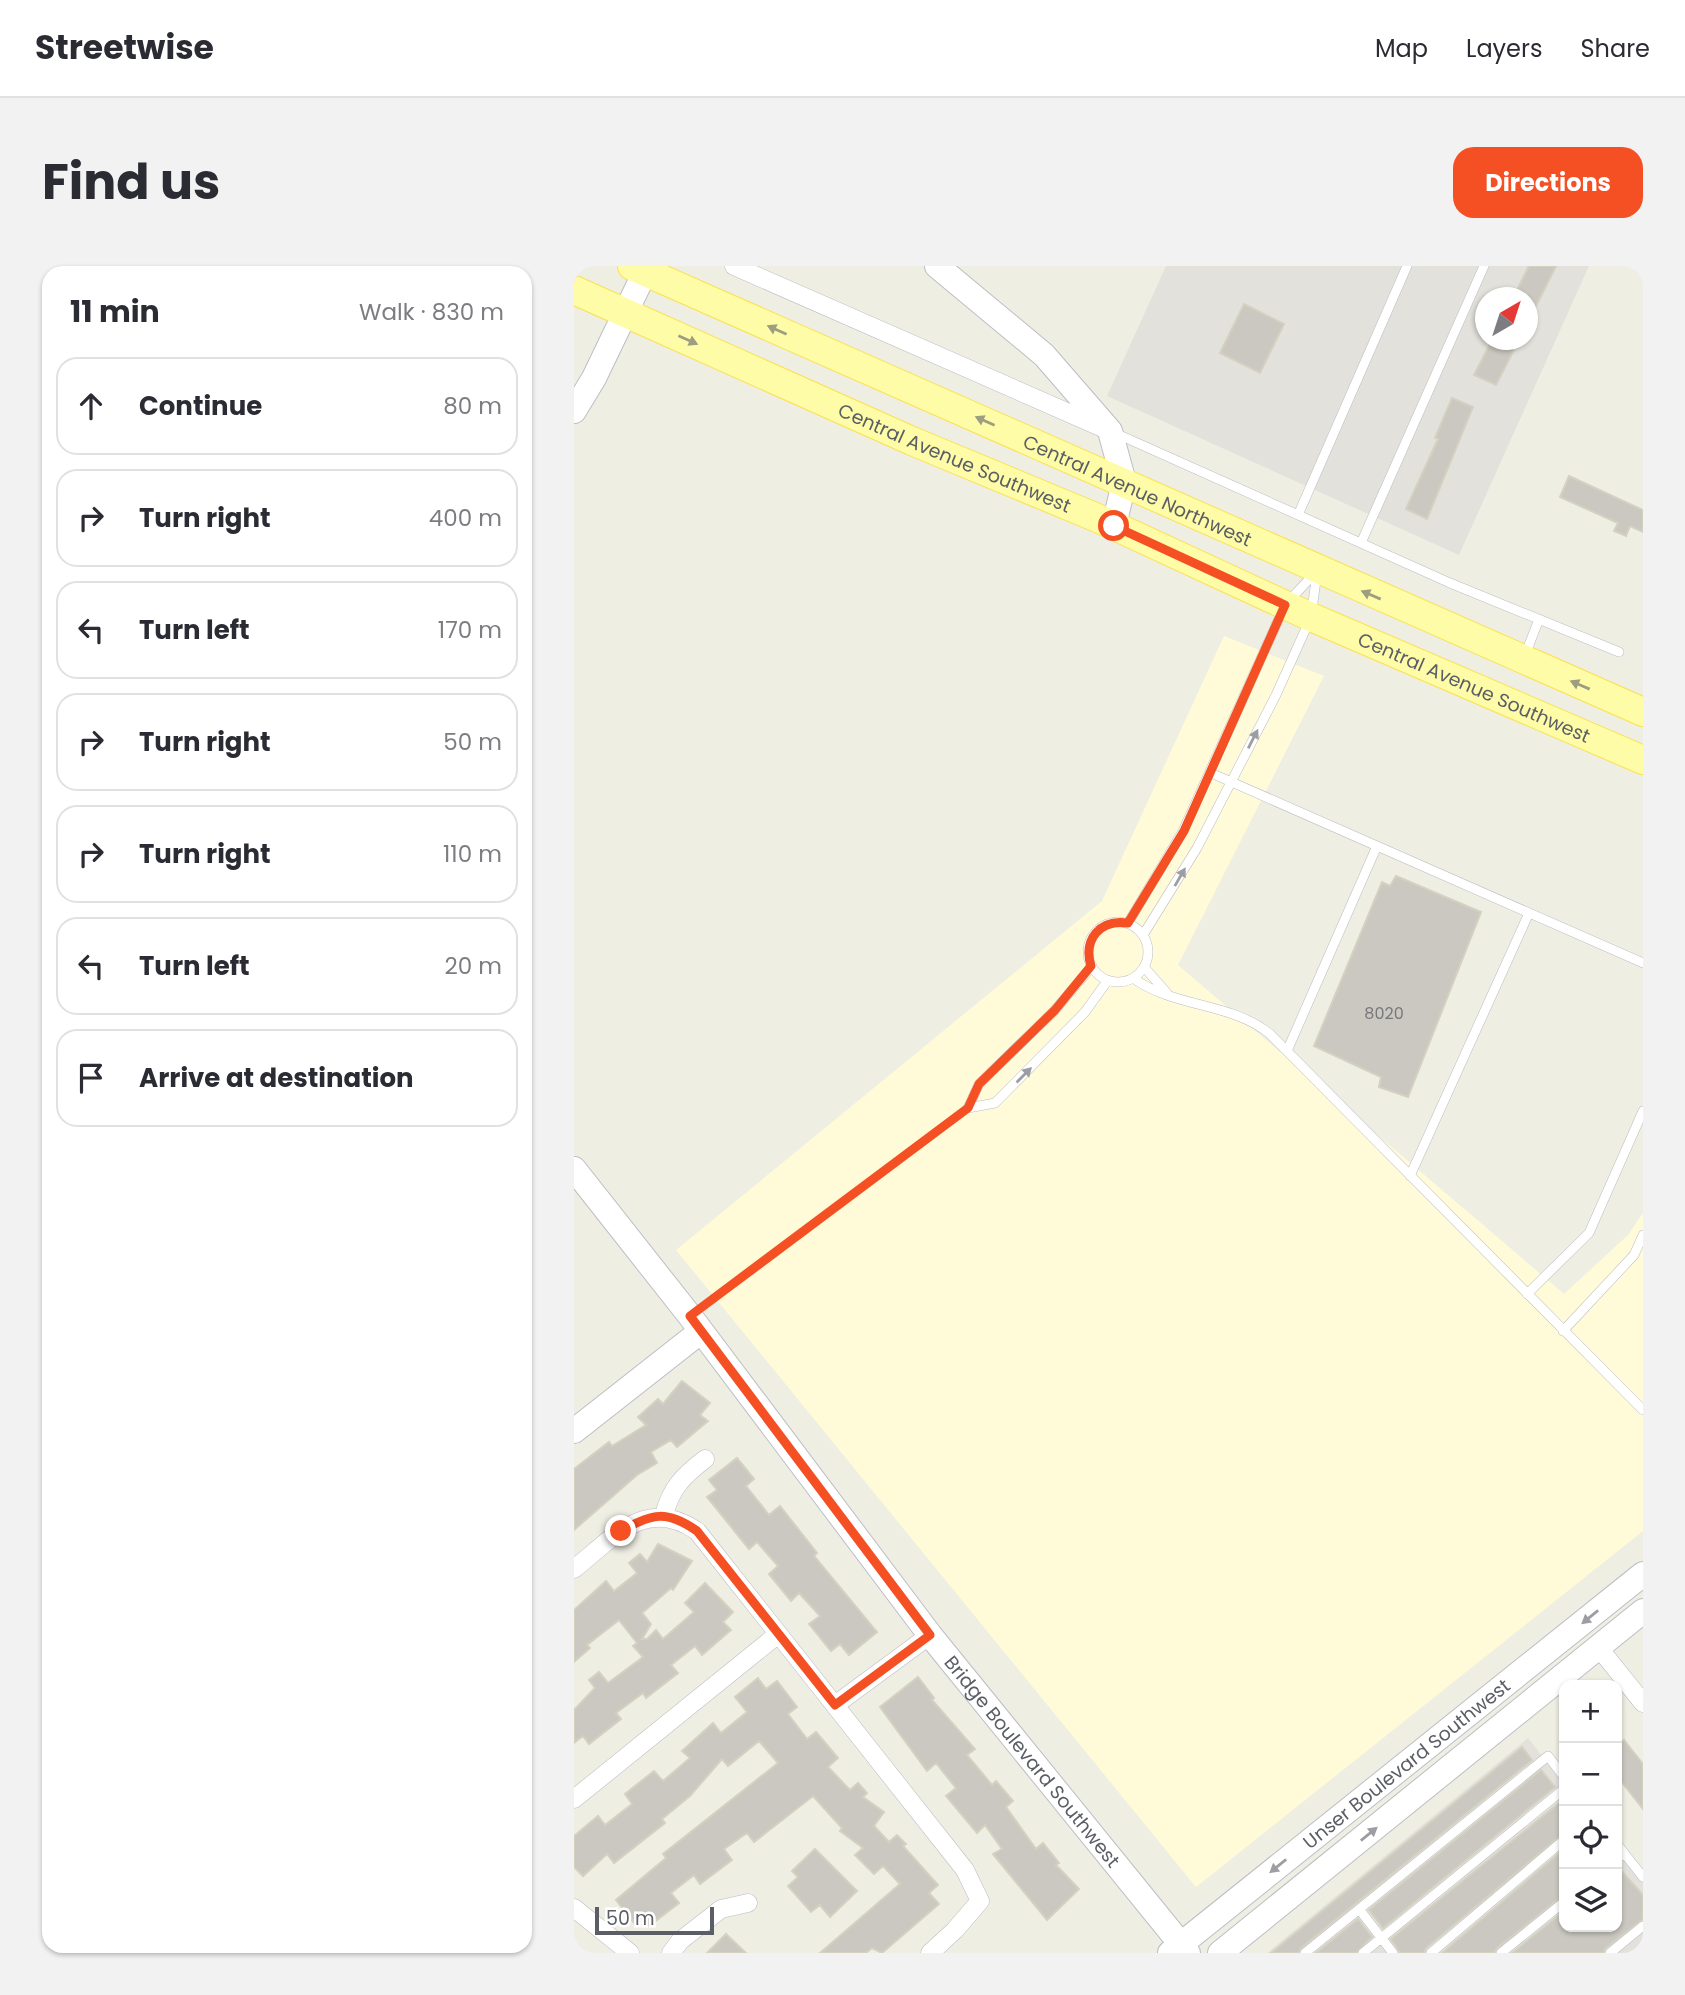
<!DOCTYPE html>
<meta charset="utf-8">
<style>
:root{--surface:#fff;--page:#f2f2f3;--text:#2b2b33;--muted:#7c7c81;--line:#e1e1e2;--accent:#f54f24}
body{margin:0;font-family:Poppins,sans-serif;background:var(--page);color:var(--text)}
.controls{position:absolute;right:21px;bottom:21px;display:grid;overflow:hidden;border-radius:14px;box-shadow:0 2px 5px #0004}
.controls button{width:63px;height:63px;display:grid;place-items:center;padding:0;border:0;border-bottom:2px solid var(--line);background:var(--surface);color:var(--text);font:35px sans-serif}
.compass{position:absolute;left:901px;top:21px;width:63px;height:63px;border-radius:50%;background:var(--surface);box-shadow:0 2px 5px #0004;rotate:39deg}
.scale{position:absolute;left:21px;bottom:18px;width:119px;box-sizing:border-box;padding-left:7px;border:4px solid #5b5e65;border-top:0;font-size:19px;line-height:24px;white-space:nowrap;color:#5b5e65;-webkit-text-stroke:5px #fff;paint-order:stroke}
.stop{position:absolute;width:21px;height:21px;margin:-16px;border:5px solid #f54f24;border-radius:50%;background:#fff}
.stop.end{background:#f54f24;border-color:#fff;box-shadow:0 2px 7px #0008}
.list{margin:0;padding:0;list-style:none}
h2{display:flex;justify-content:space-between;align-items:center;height:91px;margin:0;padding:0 28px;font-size:30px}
h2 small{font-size:23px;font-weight:400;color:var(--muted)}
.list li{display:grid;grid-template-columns:46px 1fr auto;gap:21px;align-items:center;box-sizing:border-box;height:98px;margin:0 14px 14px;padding:0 14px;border:2px solid var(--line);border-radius:21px}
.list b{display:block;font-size:26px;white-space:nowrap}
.list em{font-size:23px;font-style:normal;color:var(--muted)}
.icon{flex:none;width:38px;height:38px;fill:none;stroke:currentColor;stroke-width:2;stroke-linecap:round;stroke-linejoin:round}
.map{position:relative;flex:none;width:1069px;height:1687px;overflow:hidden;border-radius:21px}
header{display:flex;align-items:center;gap:42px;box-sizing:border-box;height:98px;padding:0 35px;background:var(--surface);border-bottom:2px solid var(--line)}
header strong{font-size:33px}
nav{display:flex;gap:38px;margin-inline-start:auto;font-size:24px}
.intro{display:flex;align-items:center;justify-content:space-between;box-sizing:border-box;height:168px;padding:0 42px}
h1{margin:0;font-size:49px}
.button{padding:18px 32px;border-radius:21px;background:var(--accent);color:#fff;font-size:24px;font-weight:700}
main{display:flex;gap:42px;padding:0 42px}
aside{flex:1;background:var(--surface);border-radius:21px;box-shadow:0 2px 5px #0004}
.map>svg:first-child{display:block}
.commercial{fill:#fffbd8}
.industrial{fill:#e3e1db;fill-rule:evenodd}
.building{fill:#cac8c0;stroke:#d4d1c1;stroke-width:2}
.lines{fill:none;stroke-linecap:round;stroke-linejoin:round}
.lane-casing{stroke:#bbbcc3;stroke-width:10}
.street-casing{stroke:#bbbcc3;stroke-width:19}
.secondary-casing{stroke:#bcbec5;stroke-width:26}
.primary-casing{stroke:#fbe150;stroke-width:30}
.path{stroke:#96caac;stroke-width:2.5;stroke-dasharray:7 3.5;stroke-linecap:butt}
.lane{stroke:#fff;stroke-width:9}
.street{stroke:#fff;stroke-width:18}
.secondary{stroke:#fff;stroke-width:24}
.primary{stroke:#fffca8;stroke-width:28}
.oneway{fill:#9d9d80}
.oneway2{fill:#9d9ea3}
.route{stroke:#f54f24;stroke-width:9}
.labels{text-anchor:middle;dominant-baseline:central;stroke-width:5;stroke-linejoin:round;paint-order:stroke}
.number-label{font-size:16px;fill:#77787c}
.street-label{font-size:19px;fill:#5b5e65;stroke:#fff}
</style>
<header>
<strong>Streetwise</strong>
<nav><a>Map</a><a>Layers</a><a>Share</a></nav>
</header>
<div class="intro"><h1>Find us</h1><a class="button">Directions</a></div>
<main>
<aside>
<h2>11 min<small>Walk · 830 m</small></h2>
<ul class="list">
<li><svg class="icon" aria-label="ahead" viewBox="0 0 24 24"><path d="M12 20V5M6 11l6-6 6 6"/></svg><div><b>Continue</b></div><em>80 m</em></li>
<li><svg class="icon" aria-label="right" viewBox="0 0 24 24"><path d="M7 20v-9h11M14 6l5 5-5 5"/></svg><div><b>Turn right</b></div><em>400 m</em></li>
<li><svg class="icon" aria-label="left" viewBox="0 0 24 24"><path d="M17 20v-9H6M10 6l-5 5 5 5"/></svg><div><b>Turn left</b></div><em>170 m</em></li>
<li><svg class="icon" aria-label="right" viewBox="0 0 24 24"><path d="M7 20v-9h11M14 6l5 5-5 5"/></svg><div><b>Turn right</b></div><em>50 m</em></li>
<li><svg class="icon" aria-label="right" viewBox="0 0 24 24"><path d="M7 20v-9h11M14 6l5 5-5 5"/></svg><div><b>Turn right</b></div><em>110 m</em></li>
<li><svg class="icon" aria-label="left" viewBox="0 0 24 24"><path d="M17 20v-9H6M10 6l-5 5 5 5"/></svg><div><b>Turn left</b></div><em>20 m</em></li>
<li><svg class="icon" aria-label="arrive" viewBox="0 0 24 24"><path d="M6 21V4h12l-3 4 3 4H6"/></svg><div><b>Arrive at destination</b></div></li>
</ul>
</aside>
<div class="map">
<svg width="1069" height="1687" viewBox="0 0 1069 1687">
<rect width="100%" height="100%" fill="#efeee3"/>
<path class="commercial" d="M650 370 750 410 604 699 990 1028 1054 969 1069 947V1265L622 1621 102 984 528 635Z"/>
<path class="industrial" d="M592 0H1015L885 289 533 130ZM912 32H954V74H912Z
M954 1472 990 1518V1661H1043V1582L1069 1615V1687H693Z"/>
<path class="building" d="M955 0H982L954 56V32H939Z
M670 38 710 58 686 107 646 87Z
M918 74H945L922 119 900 109Z
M878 132 899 141 853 253 832 243 864 173 861 172Z
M995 210 1069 244V266L1056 260 1052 270 1040 265 1044 257 986 231Z
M822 610 907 646 834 831 805 821 807 811 740 780 808 616 816 620Z
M108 1115 136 1137 126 1149 134 1155 103 1181 97 1174 77 1186 83 1197 63 1209 0 1264V1203L35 1176 38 1180 72 1159 64 1151 84 1133 89 1138Z
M163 1192 180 1213 172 1220 195 1249 206 1240 243 1287 240 1290 303 1366 275 1389 266 1378 257 1385 235 1358 246 1350 237 1340 225 1327 217 1335 195 1308 204 1300 183 1276 175 1283 133 1231 143 1224 135 1214Z
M84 1278 118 1295 99 1324 97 1322 68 1347 77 1358 68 1373H73L82 1364 89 1373 120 1346 111 1337 131 1317 159 1346 149 1356 157 1364 128 1389 121 1380 97 1399 104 1407 72 1432 69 1427 42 1447 47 1453 15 1478 9 1470 0 1477V1444L21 1422 15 1414 25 1406 34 1417 69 1391 59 1380 63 1377 45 1354 13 1379 16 1382 0 1396V1344L32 1315 40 1325 63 1307 55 1297 66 1288 73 1296Z
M344 1411 360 1432 358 1434 401 1483 393 1489 418 1519 422 1515 439 1535 432 1541 462 1583 469 1577 485 1597 482 1599 505 1623 473 1654 419 1588 428 1583 411 1559 403 1567 372 1530 382 1522 362 1497 353 1505 306 1441Z
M184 1412 192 1423 203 1415 223 1441 214 1448 233 1473 242 1466 264 1492 254 1501 276 1524 284 1517 293 1527 289 1531 310 1546 300 1560 315 1576 323 1569 332 1578 329 1580 364 1619 355 1627 365 1638 308 1687 298 1682 292 1687H246L326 1618 309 1600 300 1608 281 1589 289 1582 266 1565 268 1562 239 1530 180 1576 173 1567 150 1583 158 1594 126 1618 120 1609 97 1627 105 1637 75 1660 68 1651 60 1657 42 1634 92 1592 89 1588 204 1497 185 1475 154 1500 148 1493 116 1530 88 1553 91 1557 40 1597 33 1588 9 1610 0 1601V1570L24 1550 31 1559 58 1538 51 1528 80 1505 89 1515 116 1492 108 1485 139 1457 147 1467 173 1446 161 1431Z
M1050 1474 1069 1498V1543L1043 1510V1480Z
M948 1481 958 1494 727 1682 724 1687H697Z
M967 1504 981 1521 809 1662 795 1644Z
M990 1533V1567L852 1682 850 1687H826L817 1673Z
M241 1583 283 1625 256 1651 246 1639 237 1646 214 1620 224 1611 218 1605Z
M990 1583V1629L923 1682 920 1687H868Z
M1043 1600 1069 1629V1653L1032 1682 1029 1687H938L990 1645V1661H1043Z
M784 1653 798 1671 782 1687H742Z
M152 1668 172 1687H133Z"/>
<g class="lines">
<g class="lane-casing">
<path id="lane" d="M541 167 876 317 1045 386
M724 249 833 0
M787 277 910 0
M950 392 965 353
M637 507 1069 697
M514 686a30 30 0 1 1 60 0a30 30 0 1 1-60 0Z
M554 657 609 565 711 339 742 306
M569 669 623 582 702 429 737 351 743 307
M570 701 593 727
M559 712C600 742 657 736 696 768L1069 1144
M713 785 803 580
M394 842 421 837 511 746 534 714
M394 842 405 818 481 744 518 700
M836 910 955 647
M953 1028 1015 967 1069 845
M989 1065 1060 989 1069 969
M1043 1578 1050 1587
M1043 1593 1050 1587 1069 1611
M785 1643 819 1687
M731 1687 974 1490 990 1511
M789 1687 990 1523
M857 1687 990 1574
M927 1687 990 1636
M1036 1687 1069 1660"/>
</g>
<g class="street-casing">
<path id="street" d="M160 0 529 162
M90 1249C97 1222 109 1210 131 1193
M0 1303C40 1271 72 1230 123 1265L391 1604 406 1635 381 1664 356 1687
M1025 1382 1069 1437
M261 1439 356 1369
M0 1533 203 1369
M0 1642 56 1687
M97 1687 106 1675 147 1643 174 1637"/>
</g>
<g class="secondary-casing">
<g id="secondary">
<path d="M363 0 470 89 536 165 550 216 540 260"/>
<path d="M0 145 20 112 71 6"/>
<path id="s1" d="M0 903 116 1050 356 1369 614 1687"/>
<path d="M0 1165 126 1066"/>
<path id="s2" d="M596 1687 1069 1308"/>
<path d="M646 1687 1069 1345"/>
</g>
</g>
<g class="primary-casing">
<g id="primary">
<path id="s3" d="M58 0C395 149 731 300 1069 446"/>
<path id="s4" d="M0 24 338 175 521 251 737 351 1069 494"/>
</g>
</g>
<path class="path" d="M133 1038 385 848"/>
<use href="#lane" class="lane"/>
<use href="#street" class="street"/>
<use href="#secondary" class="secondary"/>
<use href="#primary" class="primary"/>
</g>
<defs><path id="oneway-solid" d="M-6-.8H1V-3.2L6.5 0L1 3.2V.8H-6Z" transform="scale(1.75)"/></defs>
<g class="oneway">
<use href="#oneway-solid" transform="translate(203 64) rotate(-156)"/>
<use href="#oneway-solid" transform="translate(114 74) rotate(24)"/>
<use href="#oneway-solid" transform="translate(411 155) rotate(-156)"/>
<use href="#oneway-solid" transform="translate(797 329) rotate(-157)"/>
<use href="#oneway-solid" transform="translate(1006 419) rotate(-157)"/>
</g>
<g class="oneway2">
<use href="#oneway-solid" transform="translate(679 473) rotate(-63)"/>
<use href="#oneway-solid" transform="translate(606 611) rotate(-60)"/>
<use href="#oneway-solid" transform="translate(450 809) rotate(-45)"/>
<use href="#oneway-solid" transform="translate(1016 1351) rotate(141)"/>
<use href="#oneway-solid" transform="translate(795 1568) rotate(-39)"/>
<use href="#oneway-solid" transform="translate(704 1600) rotate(141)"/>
</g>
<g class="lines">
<path class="route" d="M47 1265C78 1247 93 1244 123 1265L261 1439 356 1369 116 1050 394 842 405 818 481 744 517 700C509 673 526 653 554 657L610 565 711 339 540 260"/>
</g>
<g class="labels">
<g class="number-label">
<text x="810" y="747">8020</text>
</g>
<g class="street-label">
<text stroke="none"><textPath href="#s4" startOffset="416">Central Avenue Southwest</textPath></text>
<text stroke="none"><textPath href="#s3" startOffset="553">Central Avenue Northwest</textPath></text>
<text stroke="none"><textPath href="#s4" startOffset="984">Central Avenue Southwest</textPath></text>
<text stroke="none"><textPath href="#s1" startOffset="749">Bridge Boulevard Southwest</textPath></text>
<text stroke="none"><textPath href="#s2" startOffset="303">Unser Boulevard Southwest</textPath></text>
</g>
</g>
</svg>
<div class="controls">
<button>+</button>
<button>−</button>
<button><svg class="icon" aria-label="locate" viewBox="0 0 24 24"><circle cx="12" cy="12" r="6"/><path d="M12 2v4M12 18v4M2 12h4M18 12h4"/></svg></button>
<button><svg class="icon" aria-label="layers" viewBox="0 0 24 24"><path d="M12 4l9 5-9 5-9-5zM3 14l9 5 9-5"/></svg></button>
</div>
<svg class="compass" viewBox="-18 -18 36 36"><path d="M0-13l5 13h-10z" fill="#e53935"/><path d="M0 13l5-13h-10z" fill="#7c7c81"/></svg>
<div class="scale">50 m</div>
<div class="stop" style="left:540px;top:260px"></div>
<div class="stop end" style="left:47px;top:1265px"></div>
</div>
</main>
